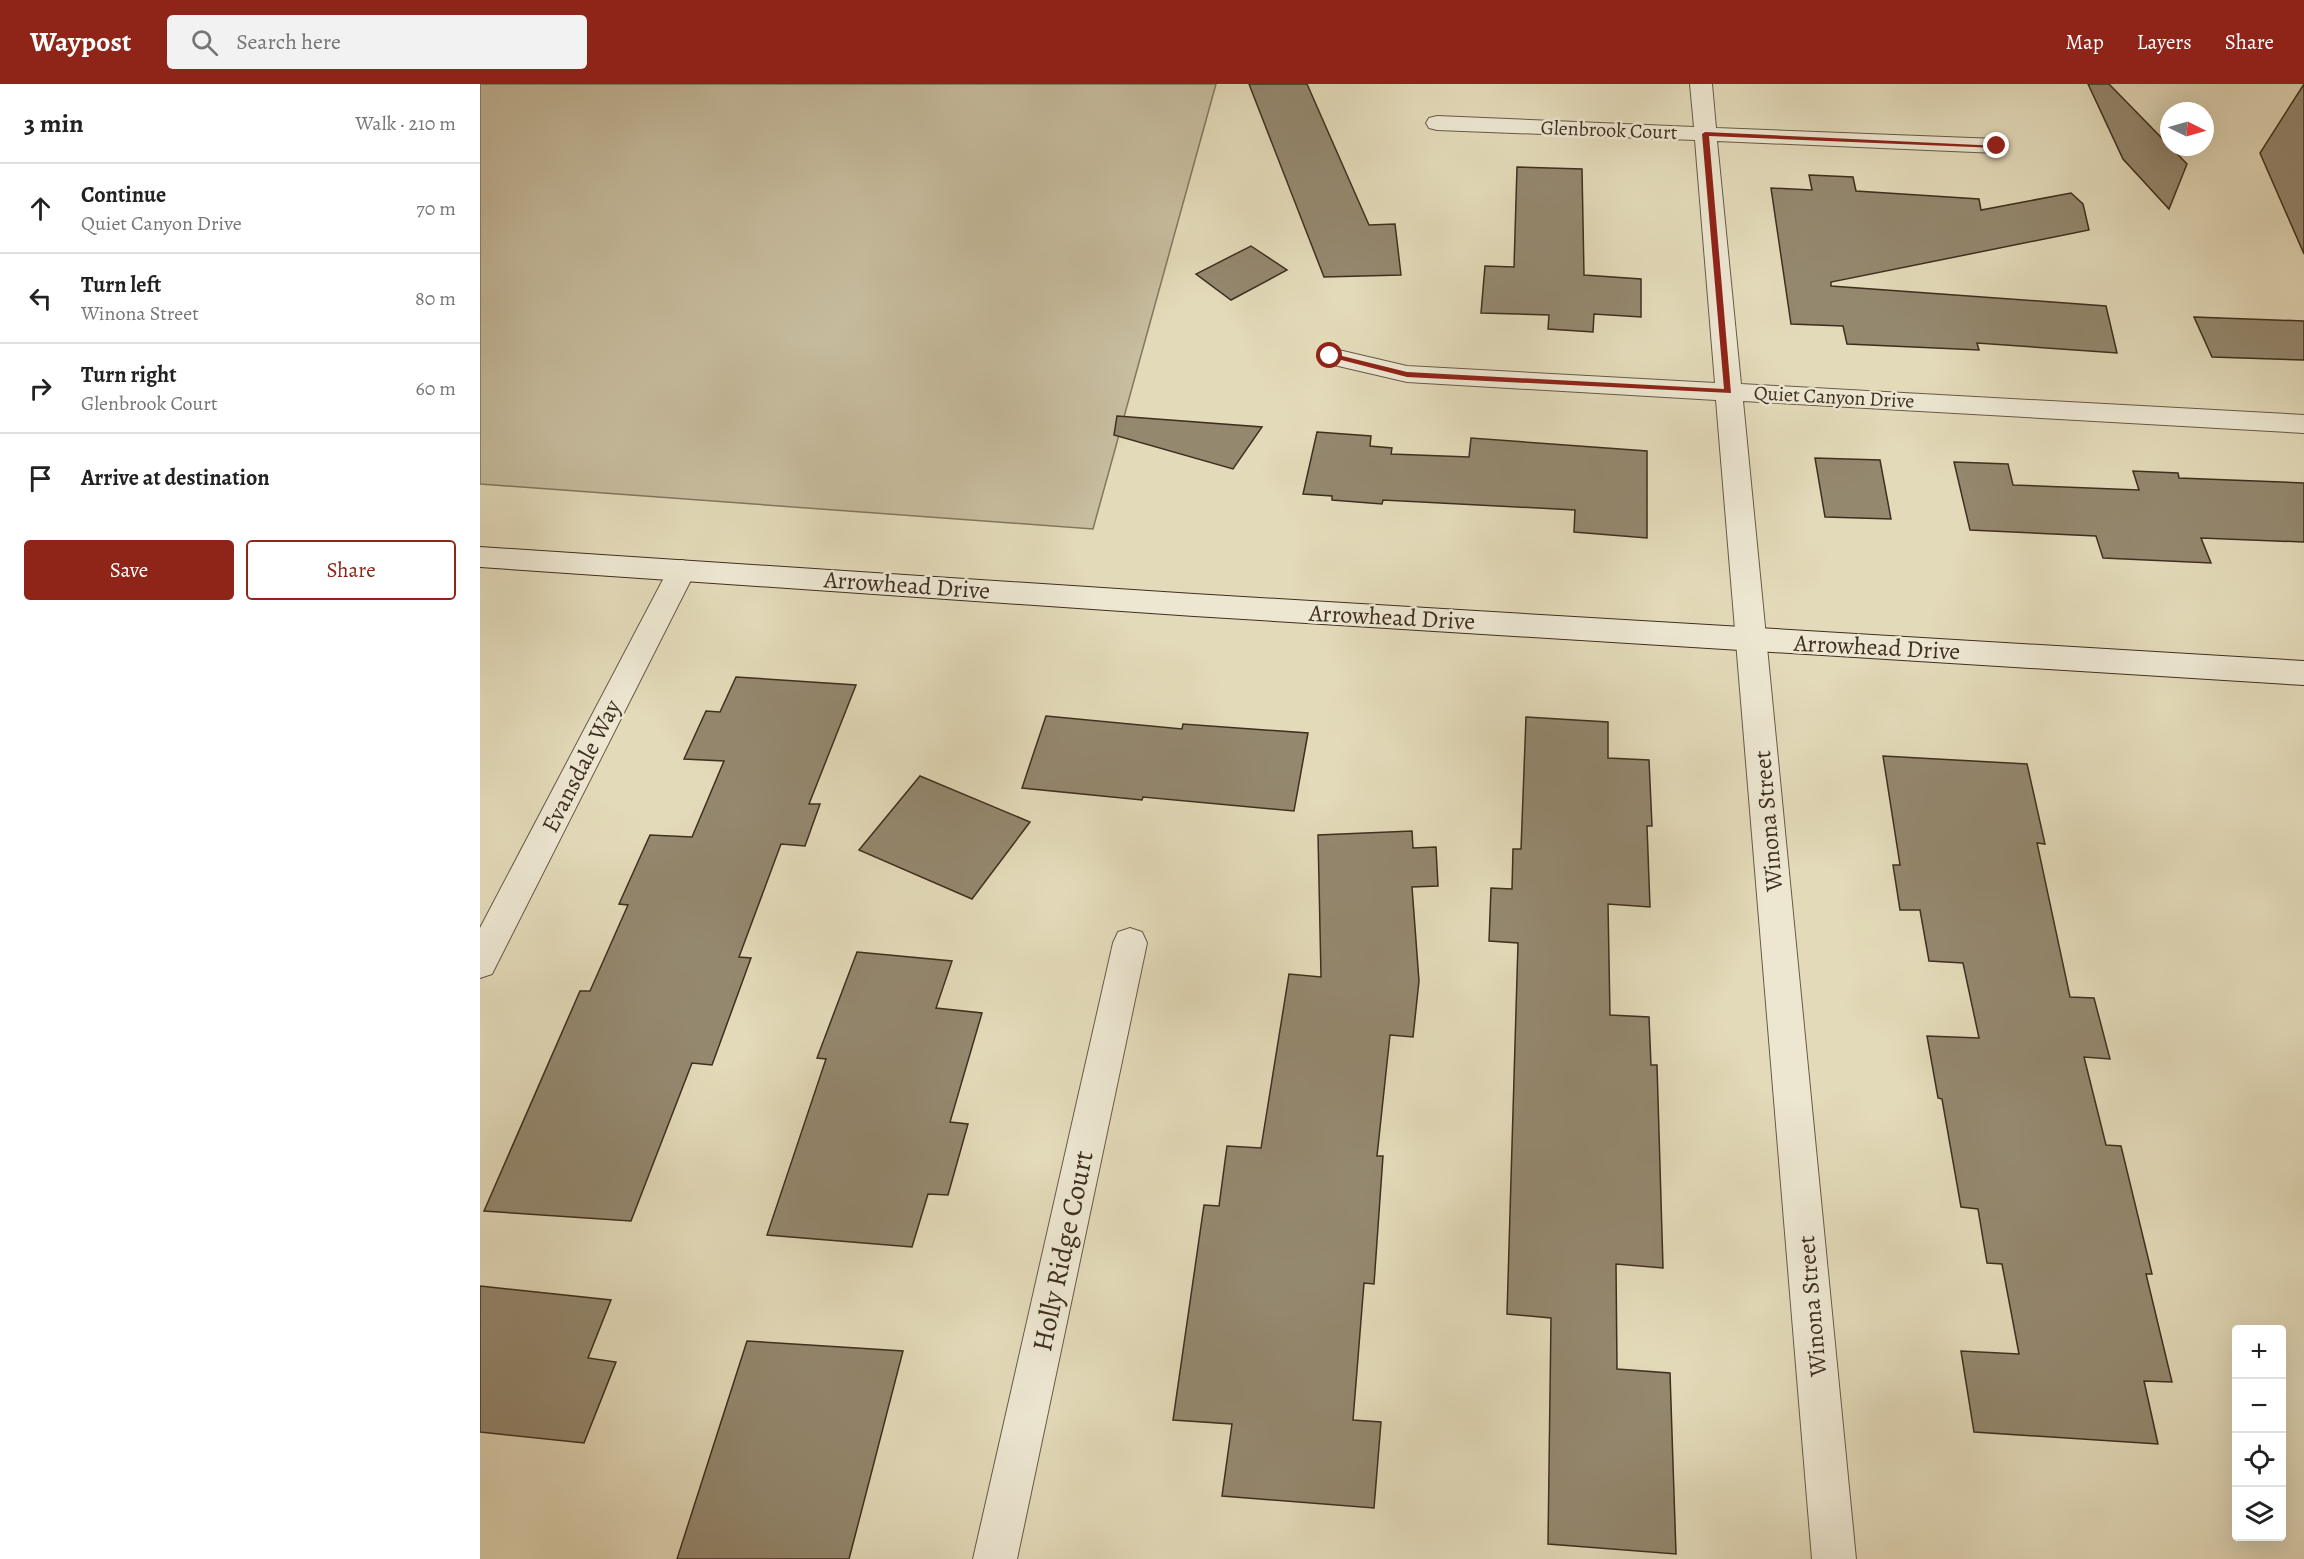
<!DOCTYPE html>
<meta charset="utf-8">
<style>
:root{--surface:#fff;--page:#f2f2f2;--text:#222;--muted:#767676;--line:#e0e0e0;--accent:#8f2418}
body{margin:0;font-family:Alegreya,serif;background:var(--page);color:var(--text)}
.controls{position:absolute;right:18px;bottom:18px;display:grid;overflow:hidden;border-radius:6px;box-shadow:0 6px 24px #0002}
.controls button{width:54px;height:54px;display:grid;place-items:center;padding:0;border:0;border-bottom:2px solid var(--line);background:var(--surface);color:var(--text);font:30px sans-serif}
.compass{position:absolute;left:1680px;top:18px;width:54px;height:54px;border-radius:50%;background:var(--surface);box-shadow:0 6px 24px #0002;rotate:95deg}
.stop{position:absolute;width:18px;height:18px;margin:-14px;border:4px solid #8f2418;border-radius:50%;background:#fff}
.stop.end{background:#8f2418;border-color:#fff;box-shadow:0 2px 6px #0008}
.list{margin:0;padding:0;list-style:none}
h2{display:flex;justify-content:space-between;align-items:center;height:78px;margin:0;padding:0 24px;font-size:26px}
h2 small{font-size:20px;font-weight:400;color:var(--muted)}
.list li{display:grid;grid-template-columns:39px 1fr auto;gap:18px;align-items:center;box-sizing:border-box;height:90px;padding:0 24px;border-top:2px solid var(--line)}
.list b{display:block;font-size:22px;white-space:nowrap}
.list p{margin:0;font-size:20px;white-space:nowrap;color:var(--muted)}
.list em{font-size:20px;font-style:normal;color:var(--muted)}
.actions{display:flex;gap:12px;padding:18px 24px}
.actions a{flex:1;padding:14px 0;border:2px solid var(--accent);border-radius:6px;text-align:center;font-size:21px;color:var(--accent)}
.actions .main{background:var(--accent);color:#fff}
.icon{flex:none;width:33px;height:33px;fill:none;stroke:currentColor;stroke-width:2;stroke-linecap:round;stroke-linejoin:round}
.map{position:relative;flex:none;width:1824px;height:1475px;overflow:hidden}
header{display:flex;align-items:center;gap:36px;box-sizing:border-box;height:84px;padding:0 30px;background:var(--accent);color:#fff}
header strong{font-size:28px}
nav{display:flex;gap:33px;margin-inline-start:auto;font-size:21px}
.search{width:420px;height:54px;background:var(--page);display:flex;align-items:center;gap:15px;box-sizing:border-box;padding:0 21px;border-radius:6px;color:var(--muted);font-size:22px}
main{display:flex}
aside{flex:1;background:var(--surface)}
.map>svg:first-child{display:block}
.green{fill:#c7bd9f;stroke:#83765f;stroke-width:1.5}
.building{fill:#94886f;stroke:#3f2f1f;stroke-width:1.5}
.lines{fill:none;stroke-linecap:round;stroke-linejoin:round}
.street-casing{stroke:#685a46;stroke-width:2}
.secondary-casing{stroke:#3f2f1f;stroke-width:2}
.street{fill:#ede7d2;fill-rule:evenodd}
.secondary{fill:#ede7d2;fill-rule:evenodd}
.route{fill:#8f2418}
.labels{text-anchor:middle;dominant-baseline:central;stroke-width:5;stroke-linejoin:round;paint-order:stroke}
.far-street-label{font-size:20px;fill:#3f2f1f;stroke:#ede7d2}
.street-label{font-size:24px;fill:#3f2f1f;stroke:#ede7d2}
.near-street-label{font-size:28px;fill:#3f2f1f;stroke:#ede7d2}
</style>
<header>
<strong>Waypost</strong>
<div class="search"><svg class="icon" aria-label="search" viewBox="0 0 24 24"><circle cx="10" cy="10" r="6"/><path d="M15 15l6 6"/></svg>Search here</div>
<nav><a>Map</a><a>Layers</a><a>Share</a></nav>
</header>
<main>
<aside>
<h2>3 min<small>Walk · 210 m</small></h2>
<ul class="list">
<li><svg class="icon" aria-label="ahead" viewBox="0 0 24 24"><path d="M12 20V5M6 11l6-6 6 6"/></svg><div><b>Continue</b><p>Quiet Canyon Drive</p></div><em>70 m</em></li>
<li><svg class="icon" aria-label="left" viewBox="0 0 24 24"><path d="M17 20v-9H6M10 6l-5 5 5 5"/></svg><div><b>Turn left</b><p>Winona Street</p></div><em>80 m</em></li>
<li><svg class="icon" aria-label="right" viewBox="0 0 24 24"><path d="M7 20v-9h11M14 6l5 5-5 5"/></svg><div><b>Turn right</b><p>Glenbrook Court</p></div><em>60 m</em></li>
<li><svg class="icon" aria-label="arrive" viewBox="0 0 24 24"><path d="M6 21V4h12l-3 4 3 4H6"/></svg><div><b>Arrive at destination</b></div></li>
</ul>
<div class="actions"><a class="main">Save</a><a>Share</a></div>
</aside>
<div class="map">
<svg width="1824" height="1475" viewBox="0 0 1824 1475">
<rect width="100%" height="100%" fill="#e3dab9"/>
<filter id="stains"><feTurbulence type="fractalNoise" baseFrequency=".00333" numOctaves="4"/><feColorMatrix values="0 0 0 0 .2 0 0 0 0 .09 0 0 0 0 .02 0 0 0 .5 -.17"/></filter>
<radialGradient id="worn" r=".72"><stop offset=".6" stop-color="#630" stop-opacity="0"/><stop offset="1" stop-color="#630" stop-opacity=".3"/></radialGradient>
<path class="green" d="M0 0H736L613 445 0 400Z"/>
<path class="building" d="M769 0H827L889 141 915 140 921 191 844 193Z
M1608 0H1629L1707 80 1689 125 1643 75Z
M1824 0V170L1780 69Z
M1037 83 1102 85 1104 191 1161 195V233L1114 230 1113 248 1068 245 1069 231 1001 229 1005 182 1034 183Z
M1329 91 1373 93 1376 107 1499 115 1501 126 1591 109 1603 120 1609 146 1351 198V202L1626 222 1637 269 1497 259 1499 266 1367 260 1363 242 1311 240 1291 104 1332 106Z
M771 162 807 186 751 216 716 190Z
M1714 233 1824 237V276L1732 273Z
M637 332 782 343 753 385 634 351Z
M837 348 891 352 890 362 912 364 911 370 989 373 991 354 1167 367V454L1094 448 1095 426 903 416 902 420 852 416V412L823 410Z
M1335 374 1400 376 1411 435 1345 433Z
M1474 378 1528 380 1533 401 1659 406 1653 387 1698 389 1699 394 1824 399V458L1721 454 1731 479 1623 474 1616 452 1490 446Z
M256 593 376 601 329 720H340L325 762 301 760 259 873 271 874 232 981 212 979 151 1137 4 1127 100 907H110L148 821 139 820 170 751 212 753 244 677 204 675 226 627 240 628Z
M566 632 702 645 703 640 828 649 814 727 663 713 662 716 542 704Z
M1046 633 1128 638V674L1169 676 1172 742H1167L1170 823 1128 820 1130 931 1169 933 1171 981H1177L1183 1184 1136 1180 1137 1285 1190 1289 1196 1470 1068 1460 1071 1234 1027 1230 1038 859 1009 857 1011 804 1032 805 1033 765H1041Z
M1403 672 1547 680 1565 760 1557 759 1590 913 1614 914 1630 975 1604 973 1626 1061 1641 1062 1672 1190H1666L1692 1298 1664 1297 1678 1360 1494 1348 1481 1267 1539 1270 1522 1180 1507 1179 1498 1125 1481 1123 1462 1015 1458 1014 1447 952 1499 954 1483 879 1449 877 1440 826H1420L1413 781H1420Z
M440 692 550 738 492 815 379 766Z
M932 747 933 764 956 763 958 802 932 803 939 897 933 953 910 951 897 1072H903L894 1200 884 1199 873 1336 901 1338 894 1424 742 1412 752 1340 693 1336 724 1121 739 1122 747 1062 781 1064 809 890 841 893 838 751Z
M377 868 472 877 456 924 502 929 470 1038 488 1040 468 1111 448 1110 432 1163 287 1151 346 975 337 974Z
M0 1202 131 1216 108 1274 136 1278 104 1359 0 1348Z
M267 1257 423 1267 369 1475H197Z"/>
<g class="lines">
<g class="street-casing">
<path id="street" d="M1210 0H1232L1236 44 1517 55 1525 57 1528 62 1525 67 1517 69 1237 57 1261 300 1824 331V349L1263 317 1376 1475H1332L1236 316 927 298 841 278 837 272 841 266 850 264 927 282 1235 299 1215 56 957 46 949 44 946 39 949 34 957 32 1214 43Z
M202 476 212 479 216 486 12 890 0 894V844L188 486 192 479Z
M650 844 662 848 667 859 537 1475H493L633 859 638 848Z"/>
</g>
<g class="secondary-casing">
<path id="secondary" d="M0 463 714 510 1824 577V601L714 532 0 483Z"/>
</g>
<use href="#street" class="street"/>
<use href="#secondary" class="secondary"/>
</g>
<path class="route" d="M1225 48 1520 62 1517 64 1229 52 1251 309 927 293 846 272 850 269 927 288 1244 305 1222 50Z"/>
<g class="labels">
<g class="far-street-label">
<text transform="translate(1129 46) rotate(2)">Glenbrook Court</text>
<text transform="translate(1354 313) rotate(3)">Quiet Canyon Drive</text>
</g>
<g class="street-label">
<text transform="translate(427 501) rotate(4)">Arrowhead Drive</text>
<text transform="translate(912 533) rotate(3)">Arrowhead Drive</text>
<text transform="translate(1397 563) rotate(3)">Arrowhead Drive</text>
<text transform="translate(101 682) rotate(-63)">Evansdale Way</text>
<text transform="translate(1288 737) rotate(-95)">Winona Street</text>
<text transform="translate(1332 1222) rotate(-95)">Winona Street</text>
</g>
<g class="near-street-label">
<text transform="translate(583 1167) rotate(-78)">Holly Ridge Court</text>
</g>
</g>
<rect width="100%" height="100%" filter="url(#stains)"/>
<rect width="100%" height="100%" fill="url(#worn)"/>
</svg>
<div class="controls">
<button>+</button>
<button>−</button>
<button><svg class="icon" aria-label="locate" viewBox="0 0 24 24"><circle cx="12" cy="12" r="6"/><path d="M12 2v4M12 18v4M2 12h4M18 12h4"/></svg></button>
<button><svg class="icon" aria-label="layers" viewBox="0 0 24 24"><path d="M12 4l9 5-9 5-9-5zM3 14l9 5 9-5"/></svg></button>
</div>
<svg class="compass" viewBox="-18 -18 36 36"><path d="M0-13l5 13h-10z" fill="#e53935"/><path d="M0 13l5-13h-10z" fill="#767676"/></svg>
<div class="stop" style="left:850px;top:272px"></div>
<div class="stop end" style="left:1517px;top:62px"></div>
</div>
</main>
